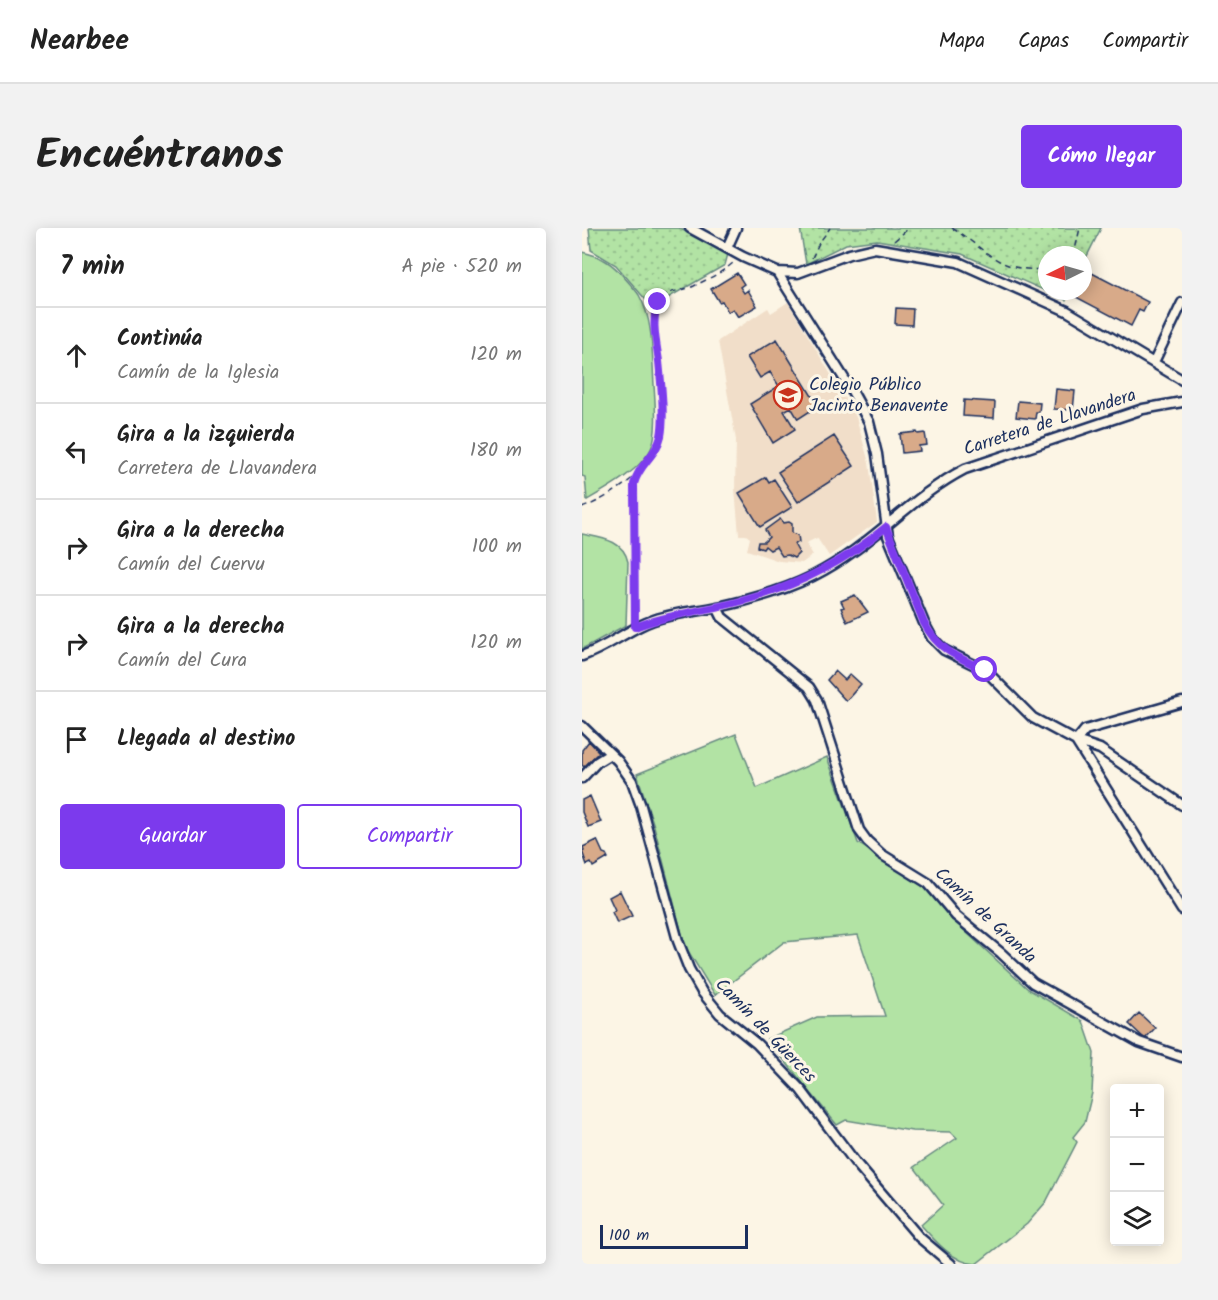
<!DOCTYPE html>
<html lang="es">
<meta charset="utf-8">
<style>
:root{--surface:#fff;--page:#f2f2f2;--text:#222;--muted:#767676;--line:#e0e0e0;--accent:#7c3aed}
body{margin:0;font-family:Kalam,sans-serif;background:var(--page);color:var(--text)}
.controls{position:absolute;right:18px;bottom:18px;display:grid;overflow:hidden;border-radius:6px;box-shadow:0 3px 15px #0003}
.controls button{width:54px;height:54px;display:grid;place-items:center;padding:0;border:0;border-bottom:2px solid var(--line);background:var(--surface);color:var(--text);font:30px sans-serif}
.compass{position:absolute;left:456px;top:18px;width:54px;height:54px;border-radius:50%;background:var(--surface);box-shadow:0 3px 15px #0003;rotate:265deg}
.scale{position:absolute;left:18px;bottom:15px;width:148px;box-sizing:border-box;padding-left:6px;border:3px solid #1b2f5e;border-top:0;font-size:16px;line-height:21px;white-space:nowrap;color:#1b2f5e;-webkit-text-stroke:4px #fcf5e5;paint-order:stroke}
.stop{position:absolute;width:18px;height:18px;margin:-14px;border:4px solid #7c3aed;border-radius:50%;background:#fff}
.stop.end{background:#7c3aed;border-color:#fff;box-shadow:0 2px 6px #0008}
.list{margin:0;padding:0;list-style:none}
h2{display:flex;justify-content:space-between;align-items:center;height:78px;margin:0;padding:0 24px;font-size:26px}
h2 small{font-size:20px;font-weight:400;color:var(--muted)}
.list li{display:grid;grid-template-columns:39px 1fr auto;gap:18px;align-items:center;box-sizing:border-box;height:96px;padding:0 24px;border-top:2px solid var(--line)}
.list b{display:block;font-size:22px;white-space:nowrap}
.list p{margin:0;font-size:20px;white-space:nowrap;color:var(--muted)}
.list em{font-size:20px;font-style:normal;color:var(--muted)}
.actions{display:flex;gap:12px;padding:18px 24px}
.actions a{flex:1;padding:14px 0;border:2px solid var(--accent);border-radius:6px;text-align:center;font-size:21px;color:var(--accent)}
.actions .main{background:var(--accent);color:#fff}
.icon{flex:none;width:33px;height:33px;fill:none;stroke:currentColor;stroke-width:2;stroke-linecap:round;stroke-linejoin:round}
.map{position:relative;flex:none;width:600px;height:1036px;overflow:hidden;border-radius:6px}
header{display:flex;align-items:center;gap:36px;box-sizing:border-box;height:84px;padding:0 30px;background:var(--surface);border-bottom:2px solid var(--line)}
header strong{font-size:28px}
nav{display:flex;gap:33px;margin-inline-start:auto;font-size:21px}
.intro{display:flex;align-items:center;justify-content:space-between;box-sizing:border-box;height:144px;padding:0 36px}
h1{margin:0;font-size:42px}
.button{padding:15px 27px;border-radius:6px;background:var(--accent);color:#fff;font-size:21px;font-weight:700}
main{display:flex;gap:36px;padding:0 36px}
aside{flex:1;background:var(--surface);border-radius:6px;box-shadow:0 3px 15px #0003}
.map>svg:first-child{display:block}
.built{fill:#f1dec9}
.grass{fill:#b2e3a4;stroke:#668981;stroke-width:1.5}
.park{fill:url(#park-dots);stroke:#668981;stroke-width:1.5}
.building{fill:#d8aa89;stroke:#1b2f5e;stroke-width:1.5}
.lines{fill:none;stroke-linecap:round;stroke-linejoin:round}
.minor-casing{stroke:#1b2f5e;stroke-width:13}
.path{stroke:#1b2f5e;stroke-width:1.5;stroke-dasharray:6 4.5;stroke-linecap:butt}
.minor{stroke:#fcf5e5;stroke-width:8}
.route{stroke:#7c3aed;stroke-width:8}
.labels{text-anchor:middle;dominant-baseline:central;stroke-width:6;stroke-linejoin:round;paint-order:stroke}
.poi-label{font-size:18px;fill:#1b2f5e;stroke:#fcf5e5;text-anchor:start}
.street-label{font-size:18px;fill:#1b2f5e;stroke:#fcf5e5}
</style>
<header>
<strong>Nearbee</strong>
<nav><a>Mapa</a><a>Capas</a><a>Compartir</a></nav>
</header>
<div class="intro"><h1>Encuéntranos</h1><a class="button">Cómo llegar</a></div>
<main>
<aside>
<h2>7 min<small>A pie · 520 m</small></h2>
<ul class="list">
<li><svg class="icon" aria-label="ahead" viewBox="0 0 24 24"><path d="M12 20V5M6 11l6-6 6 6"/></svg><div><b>Continúa</b><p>Camín de la Iglesia</p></div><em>120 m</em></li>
<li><svg class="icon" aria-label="left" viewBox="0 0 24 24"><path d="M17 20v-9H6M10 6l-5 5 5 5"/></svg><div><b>Gira a la izquierda</b><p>Carretera de Llavandera</p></div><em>180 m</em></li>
<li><svg class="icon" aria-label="right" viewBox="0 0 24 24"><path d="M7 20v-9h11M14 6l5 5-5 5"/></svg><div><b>Gira a la derecha</b><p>Camín del Cuervu</p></div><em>100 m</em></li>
<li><svg class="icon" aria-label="right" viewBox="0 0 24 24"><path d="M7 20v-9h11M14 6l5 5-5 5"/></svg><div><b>Gira a la derecha</b><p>Camín del Cura</p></div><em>120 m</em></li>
<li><svg class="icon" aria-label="arrive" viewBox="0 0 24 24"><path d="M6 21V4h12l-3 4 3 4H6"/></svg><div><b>Llegada al destino</b></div></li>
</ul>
<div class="actions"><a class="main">Guardar</a><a>Compartir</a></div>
</aside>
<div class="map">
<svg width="600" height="1036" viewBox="0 0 600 1036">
<defs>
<pattern id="park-dots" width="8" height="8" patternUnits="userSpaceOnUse" patternTransform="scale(1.5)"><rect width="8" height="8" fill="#b2e3a4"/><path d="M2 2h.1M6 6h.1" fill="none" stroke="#98c390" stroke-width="1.8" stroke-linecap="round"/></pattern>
</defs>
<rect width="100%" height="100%" fill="#fcf5e5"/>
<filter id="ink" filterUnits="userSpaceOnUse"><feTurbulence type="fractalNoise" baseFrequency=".0167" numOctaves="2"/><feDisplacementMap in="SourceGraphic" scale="12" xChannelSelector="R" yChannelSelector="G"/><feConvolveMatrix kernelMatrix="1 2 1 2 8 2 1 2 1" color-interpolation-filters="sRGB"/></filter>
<g filter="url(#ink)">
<path class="built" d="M206 74 274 189 287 235 295 294 247 328 235 310 224 315 231 327 220 335 197 333 165 322 168 310 164 307H157L153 261 154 212 136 113 186 80 189 85Z"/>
<path class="grass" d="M0 24C19 28 30 35 42 49 47 55 53 61 57 67 72 93 70 128 72 157 73 173 76 206 69 221 60 241 24 261 5 272L3 249 0 248Z
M0 306C19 310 42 312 46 334L44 397 0 421Z
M154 506 175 560 245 529 276 615 343 660 372 693 446 761 501 793 512 825 510 865 503 894 491 909 495 914 464 974 445 996 394 1036C373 1036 352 1012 339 997L361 977 332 939 375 910 369 904 330 903 264 892 255 897 185 811 235 789 303 788 276 707 202 714 133 767 103 718 72 598 55 546Z"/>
<path class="park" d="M7 0H97L146 26 143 37 70 79 34 37 9 22Z
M218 0H519L501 36V27H465V63H488L484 72 380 26 295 12 264 16 224 36Z"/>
<path class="building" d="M506 43 566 74 561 84 557 82 549 98 494 69 497 63H501V53Z
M155 45 162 56 158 59 162 65 166 62 175 78 156 89 151 81 146 84 140 73 137 74 129 61Z
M314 80 331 81 330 97 313 96Z
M195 111 236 178 216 191 209 179 202 183 213 201 191 215 168 176 197 158 188 144 178 150 165 129Z
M474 161 493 163 491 182 472 181Z
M382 172 413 174 412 190 381 188Z
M436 173 458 175 457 184H454L453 191 434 189Z
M335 204 336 206 343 205 345 217 337 218 338 223 320 225 318 206Z
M252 208 272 238 216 274 196 244Z
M184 249 187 254 192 251 210 279 178 299 157 265Z
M198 291 201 295 207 294 210 296V305L216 307 217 314 212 316 217 325 212 330 206 327 200 328 194 319 188 322 183 318 181 321 175 319 176 314H182L187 309 183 302Z
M273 367 286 384 265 394 259 380 262 379 259 373Z
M253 443 263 452 268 446 279 456 264 473 245 452Z
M7 513 17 524 2 539 0 537V522Z
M8 568 19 594 6 599 0 584V572Z
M15 612 21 625 24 626 26 630 11 639 9 635 5 637 0 623 2 622 1 619Z
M38 663 50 688 35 695 30 684 33 682 27 669Z
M557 785 573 800 563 811 547 796Z"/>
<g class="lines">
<g class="minor-casing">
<path id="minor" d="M108 0 161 29 195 44 270 163 287 194 295 226 306 308 342 395 350 410 362 422 403 442 451 490 494 513 518 521 600 577
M145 20 154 0
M195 44 216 45 267 26 293 20 376 34 485 83 600 152
M572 134 600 75
M135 379 140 389 227 459 235 472 277 602 285 613 299 626 346 655 374 688 419 725 451 755 557 814 600 829
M0 428C29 418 52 396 82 389 99 384 118 383 136 379 168 372 201 363 231 348 288 320 327 270 383 241L561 181 600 174
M0 498 36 533 50 553 59 578 96 713 107 741 120 764 138 786 175 816 219 862 273 934 337 1009 369 1036
M494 513 600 682
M494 513 503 502 600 474
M0 550 15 534 28 526"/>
</g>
<path class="path" d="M370 0C407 23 416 45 465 41
M312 13 327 0
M488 27 493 22 498 0
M230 30 237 15 248 0
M501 31 503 32
M0 280C28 270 74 239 79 208 83 181 78 142 74 116 73 103 68 87 75 75 84 61 99 64 112 58 124 52 141 44 151 35
M52 390 54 248"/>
<use href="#minor" class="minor"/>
</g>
</g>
<g class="lines" filter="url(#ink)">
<path class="route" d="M76 74C69 93 74 113 77 133 79 155 83 187 79 208 75 227 56 237 52 256L53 399C80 389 106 385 134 379 198 366 254 341 304 299L342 395C357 423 376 429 403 442"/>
</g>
<defs>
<g id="school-ring" transform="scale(1.5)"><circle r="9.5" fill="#fcf5e5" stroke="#c8321e" stroke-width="1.5"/><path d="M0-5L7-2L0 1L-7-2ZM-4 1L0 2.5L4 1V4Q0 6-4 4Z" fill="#c8321e"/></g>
</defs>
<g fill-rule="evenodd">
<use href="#school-ring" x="206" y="167"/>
</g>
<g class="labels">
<g class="poi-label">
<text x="227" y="157">Colegio Público<tspan x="227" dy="21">Jacinto Benavente</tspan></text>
</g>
<g class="street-label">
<text transform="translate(468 195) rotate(-18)">Carretera de Llavandera</text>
<text transform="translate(403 688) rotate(43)">Camín de Granda</text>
<text transform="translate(183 803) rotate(46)">Camín de Güerces</text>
</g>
</g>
</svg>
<div class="controls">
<button>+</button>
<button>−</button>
<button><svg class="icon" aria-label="layers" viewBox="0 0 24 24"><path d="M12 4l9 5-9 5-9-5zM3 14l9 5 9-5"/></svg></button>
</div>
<svg class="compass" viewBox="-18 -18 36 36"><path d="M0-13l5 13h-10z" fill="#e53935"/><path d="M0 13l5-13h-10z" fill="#767676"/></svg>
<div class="scale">100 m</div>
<div class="stop" style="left:403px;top:442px"></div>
<div class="stop end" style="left:76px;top:74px"></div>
</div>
</main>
